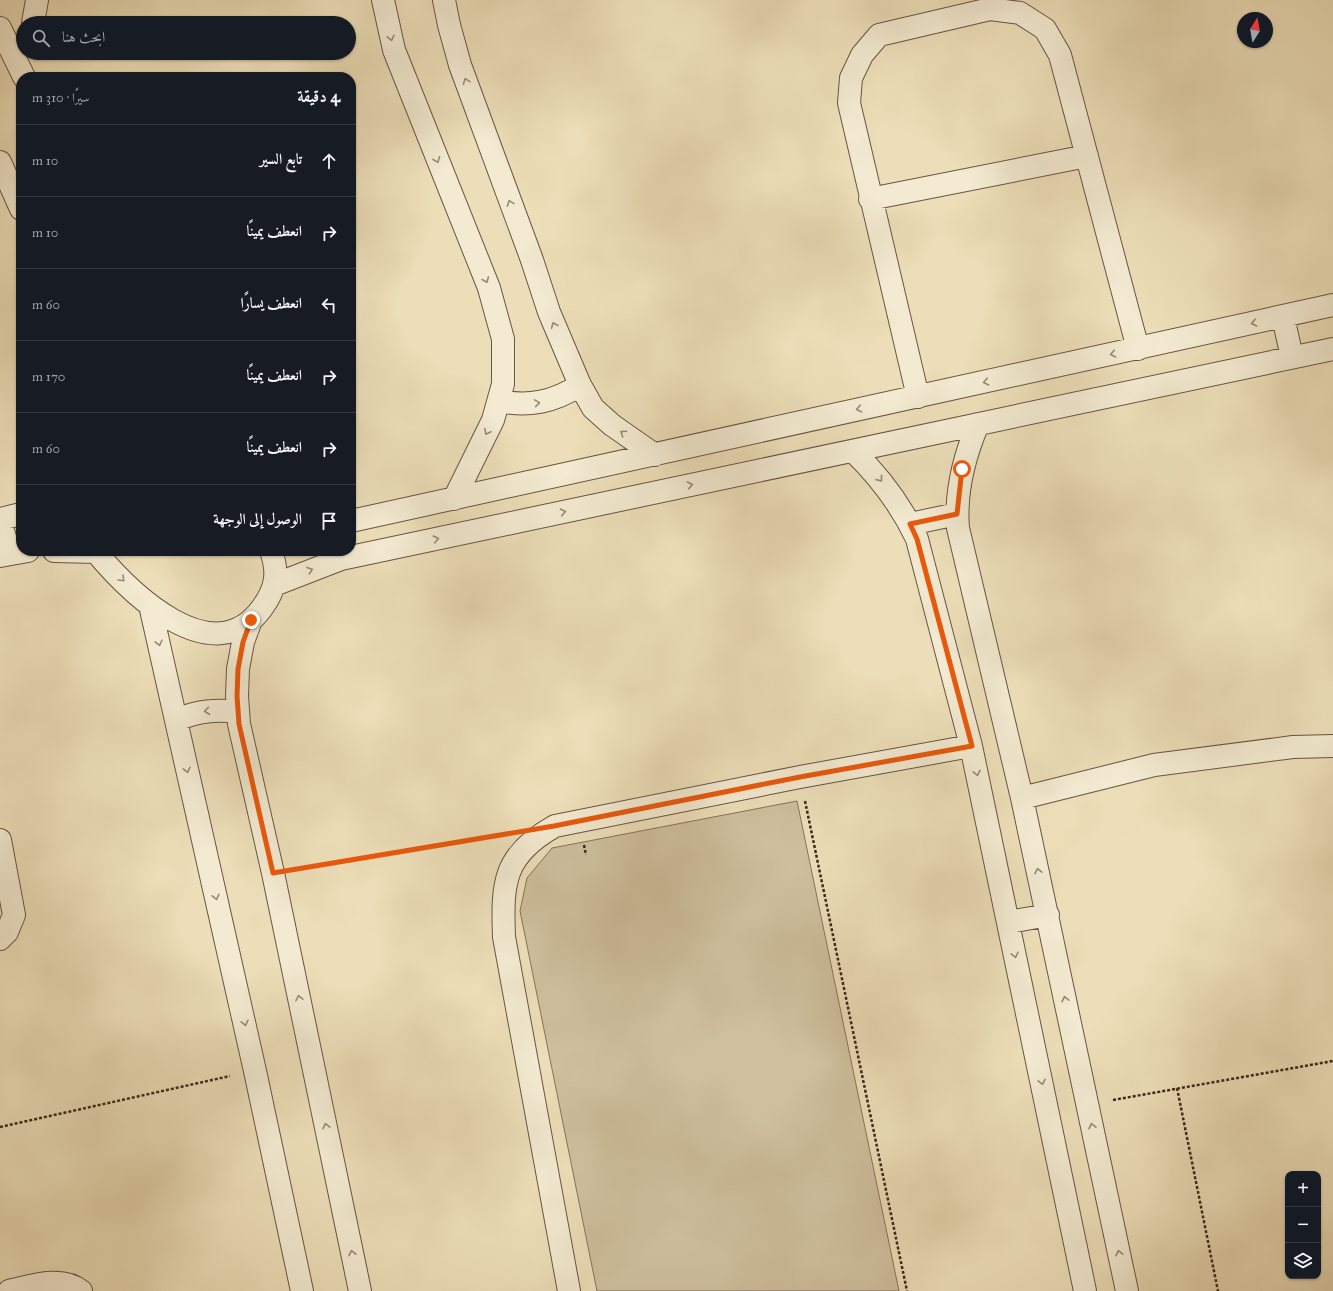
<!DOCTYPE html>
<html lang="ar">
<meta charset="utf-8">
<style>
:root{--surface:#171b24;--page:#20242c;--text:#f1f3f6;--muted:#9ea1a6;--line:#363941}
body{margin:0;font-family:"IM FELL Great Primer",Amiri,serif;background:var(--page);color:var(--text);direction:rtl}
.controls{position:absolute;right:12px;bottom:12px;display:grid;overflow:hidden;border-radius:8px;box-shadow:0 1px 3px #0004}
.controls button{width:36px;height:36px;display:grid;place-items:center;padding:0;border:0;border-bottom:1px solid var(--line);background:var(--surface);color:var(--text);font:20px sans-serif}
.compass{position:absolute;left:1237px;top:12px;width:36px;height:36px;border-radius:50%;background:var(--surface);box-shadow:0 1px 3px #0004;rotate:11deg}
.stop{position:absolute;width:12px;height:12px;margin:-9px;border:3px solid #ea580c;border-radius:50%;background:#fff}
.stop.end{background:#ea580c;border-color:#fff;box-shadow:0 1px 4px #0008}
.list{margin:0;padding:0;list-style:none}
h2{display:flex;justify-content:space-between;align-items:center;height:52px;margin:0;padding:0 16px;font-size:17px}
h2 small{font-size:13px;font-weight:400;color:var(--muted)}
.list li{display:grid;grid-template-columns:26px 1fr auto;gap:12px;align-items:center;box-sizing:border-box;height:72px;padding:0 16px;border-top:1px solid var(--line)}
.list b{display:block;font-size:15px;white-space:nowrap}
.list em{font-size:13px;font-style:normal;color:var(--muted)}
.icon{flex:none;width:22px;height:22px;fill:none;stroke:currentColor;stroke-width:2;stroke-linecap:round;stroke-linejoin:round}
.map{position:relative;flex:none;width:1333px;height:1291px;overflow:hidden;direction:ltr}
.search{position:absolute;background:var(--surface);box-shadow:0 1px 3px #0004;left:16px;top:16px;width:340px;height:44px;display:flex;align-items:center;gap:10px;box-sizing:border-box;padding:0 14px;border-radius:22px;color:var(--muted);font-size:15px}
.panel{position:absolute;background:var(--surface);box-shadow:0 1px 3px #0004;left:16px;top:72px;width:340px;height:484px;border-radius:16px;direction:rtl}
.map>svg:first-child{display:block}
.green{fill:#cebf9d;stroke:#85735c}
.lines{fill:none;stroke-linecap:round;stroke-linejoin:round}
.street-casing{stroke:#685543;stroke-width:24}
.path{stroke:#3c271c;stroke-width:2.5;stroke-dasharray:3 2;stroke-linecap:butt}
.street{stroke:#f3ead1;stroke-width:22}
.oneway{stroke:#988876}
.route{stroke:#ea580c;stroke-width:5}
</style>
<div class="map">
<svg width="1333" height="1291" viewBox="0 0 1333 1291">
<rect width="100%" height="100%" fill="#ecdeb8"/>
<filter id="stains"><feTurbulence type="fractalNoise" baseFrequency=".005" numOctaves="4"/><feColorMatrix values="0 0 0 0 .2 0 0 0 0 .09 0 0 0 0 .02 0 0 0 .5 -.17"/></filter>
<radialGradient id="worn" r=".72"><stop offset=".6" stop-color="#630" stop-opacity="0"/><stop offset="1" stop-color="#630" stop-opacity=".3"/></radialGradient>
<path class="green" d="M797 801 899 1291H597L520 911 527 878 552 848Z"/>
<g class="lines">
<g class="street-casing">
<path id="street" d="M383 0 394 50 489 288 503 339V384L493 420 454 499
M444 0 449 25 460 65 532 260 549 312 580 385 593 408 612 425 655 455
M33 23 37 0
M0 28 24 77
M0 162 21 209
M870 199 1087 156
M1283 317 1292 357
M918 397 849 103 851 78 862 55 879 35 990 9 1020 13 1045 29 1060 55 1138 349
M499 401C529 407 554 402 580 385
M978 424C964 457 955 491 958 528L1022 798 1127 1291
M853 451C880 477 901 505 917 539L971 746 1085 1291
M0 519 21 514
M0 521 10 554
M351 521 1333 305
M910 524 957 514
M54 551 96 552
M95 551C130 593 213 675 262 608 276 589 279 573 271 551
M0 556 28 551
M274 585 341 559 1333 349
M150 605 255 1071 302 1291
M251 620 243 642 238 669 237 696 239 724 273 873 360 1291
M176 720C198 711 216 709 238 712
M1022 798 1154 765 1293 747 1333 746
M0 840 14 915 7 932 0 939
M1009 922 1048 915
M9 1291C31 1286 62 1275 81 1291
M569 1291 504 937C502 883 503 855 555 826L800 777 971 746"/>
</g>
<path class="path" d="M805 801 907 1291
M584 845 586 855
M299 868 501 835
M1177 1088 1218 1291
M1113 1100 1333 1061
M0 1127 230 1076"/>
<use href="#street" class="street"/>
</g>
<defs><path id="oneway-chevron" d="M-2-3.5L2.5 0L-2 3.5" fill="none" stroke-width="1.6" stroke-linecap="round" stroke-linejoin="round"/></defs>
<g class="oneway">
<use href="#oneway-chevron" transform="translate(391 38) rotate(76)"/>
<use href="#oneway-chevron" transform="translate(466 81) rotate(-110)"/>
<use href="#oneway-chevron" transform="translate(437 160) rotate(68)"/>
<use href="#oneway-chevron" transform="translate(510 203) rotate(-110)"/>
<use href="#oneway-chevron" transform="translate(486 280) rotate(67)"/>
<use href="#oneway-chevron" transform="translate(1254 323) rotate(168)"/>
<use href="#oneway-chevron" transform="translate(554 325) rotate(-113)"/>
<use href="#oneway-chevron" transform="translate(1113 354) rotate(168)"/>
<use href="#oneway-chevron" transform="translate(986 382) rotate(168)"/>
<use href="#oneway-chevron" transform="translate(537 403) rotate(-9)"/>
<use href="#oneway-chevron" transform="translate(859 409) rotate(168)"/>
<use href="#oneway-chevron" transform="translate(487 432) rotate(117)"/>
<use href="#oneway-chevron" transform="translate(623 433) rotate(-146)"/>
<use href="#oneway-chevron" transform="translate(880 479) rotate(51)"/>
<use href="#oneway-chevron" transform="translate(690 485) rotate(-12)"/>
<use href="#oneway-chevron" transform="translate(563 512) rotate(-12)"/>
<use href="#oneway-chevron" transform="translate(436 539) rotate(-12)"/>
<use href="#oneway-chevron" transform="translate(310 570) rotate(-20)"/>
<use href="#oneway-chevron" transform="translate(122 579) rotate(46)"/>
<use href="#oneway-chevron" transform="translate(159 643) rotate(77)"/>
<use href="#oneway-chevron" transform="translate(207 711) rotate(173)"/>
<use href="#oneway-chevron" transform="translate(187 770) rotate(77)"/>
<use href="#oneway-chevron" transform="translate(977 773) rotate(78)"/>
<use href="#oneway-chevron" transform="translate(1038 871) rotate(-102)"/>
<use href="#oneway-chevron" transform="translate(216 897) rotate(77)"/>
<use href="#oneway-chevron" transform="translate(1015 955) rotate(78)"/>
<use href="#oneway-chevron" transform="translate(299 998) rotate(-102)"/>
<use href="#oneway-chevron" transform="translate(1065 999) rotate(-102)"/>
<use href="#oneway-chevron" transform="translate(245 1023) rotate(77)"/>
<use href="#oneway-chevron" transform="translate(1042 1082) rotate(78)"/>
<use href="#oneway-chevron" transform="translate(326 1126) rotate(-102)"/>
<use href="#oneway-chevron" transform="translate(1092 1126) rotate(-102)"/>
<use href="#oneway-chevron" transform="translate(352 1253) rotate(-102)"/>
<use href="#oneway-chevron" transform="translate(1119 1253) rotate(-102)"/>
</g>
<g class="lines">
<path class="route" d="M251 620 243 642 238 669 237 696 239 724 273 873 554 826 800 777 972 746 917 539 910 524 957 514 962 469"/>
</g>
<rect width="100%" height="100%" filter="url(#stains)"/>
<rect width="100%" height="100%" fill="url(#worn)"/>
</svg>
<div class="controls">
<button>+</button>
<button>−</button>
<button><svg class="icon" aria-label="layers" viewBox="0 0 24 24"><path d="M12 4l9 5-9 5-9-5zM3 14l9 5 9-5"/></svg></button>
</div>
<svg class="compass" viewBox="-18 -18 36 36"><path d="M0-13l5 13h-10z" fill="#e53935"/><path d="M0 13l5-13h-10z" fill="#9ea1a6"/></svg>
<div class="stop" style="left:962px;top:469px"></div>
<div class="stop end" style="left:251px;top:620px"></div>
<div class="search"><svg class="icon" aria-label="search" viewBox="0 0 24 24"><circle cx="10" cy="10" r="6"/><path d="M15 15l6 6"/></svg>ابحث هنا</div>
<section class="panel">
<h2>4 دقيقة<small>سيرًا · 310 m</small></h2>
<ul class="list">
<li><svg class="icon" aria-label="ahead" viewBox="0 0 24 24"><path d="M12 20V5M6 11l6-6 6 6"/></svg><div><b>تابع السير</b></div><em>10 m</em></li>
<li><svg class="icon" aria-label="right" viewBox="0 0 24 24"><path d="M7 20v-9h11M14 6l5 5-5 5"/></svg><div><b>انعطف يمينًا</b></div><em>10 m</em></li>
<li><svg class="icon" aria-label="left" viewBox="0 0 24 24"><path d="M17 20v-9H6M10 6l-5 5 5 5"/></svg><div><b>انعطف يسارًا</b></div><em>60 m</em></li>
<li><svg class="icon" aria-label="right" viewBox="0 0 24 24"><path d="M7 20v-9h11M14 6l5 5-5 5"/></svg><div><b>انعطف يمينًا</b></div><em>170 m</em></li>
<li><svg class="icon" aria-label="right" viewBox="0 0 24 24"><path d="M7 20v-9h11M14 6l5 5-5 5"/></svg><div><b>انعطف يمينًا</b></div><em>60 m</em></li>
<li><svg class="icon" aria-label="arrive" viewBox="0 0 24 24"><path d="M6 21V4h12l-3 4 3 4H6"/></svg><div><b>الوصول إلى الوجهة</b></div></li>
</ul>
</section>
</div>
